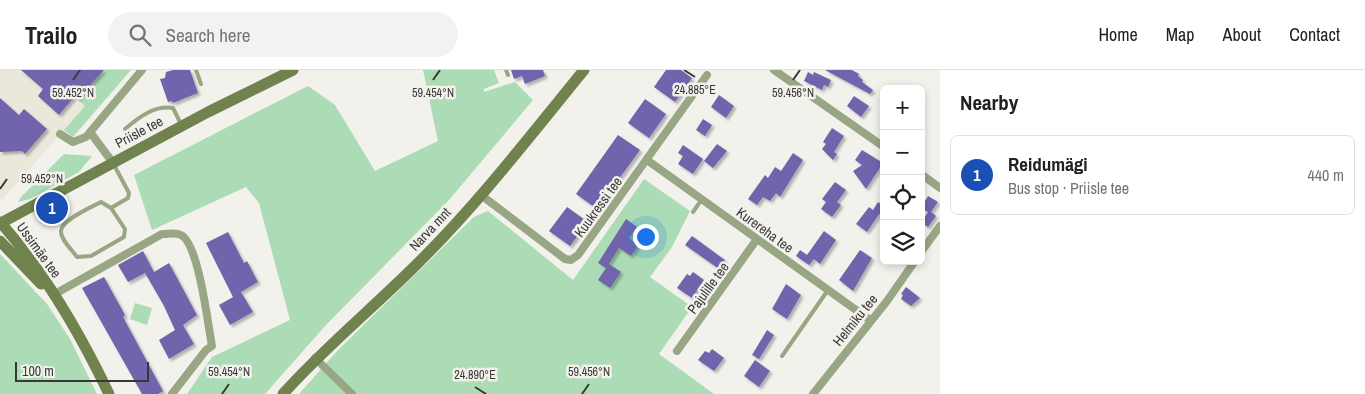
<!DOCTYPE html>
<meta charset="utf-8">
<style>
:root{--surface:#fff;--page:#f2f2f2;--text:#202124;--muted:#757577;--line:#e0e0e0;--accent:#834702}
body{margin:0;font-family:"Archivo Narrow",sans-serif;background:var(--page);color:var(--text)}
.controls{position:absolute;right:15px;top:15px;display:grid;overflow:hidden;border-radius:8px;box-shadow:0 2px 8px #0003}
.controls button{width:45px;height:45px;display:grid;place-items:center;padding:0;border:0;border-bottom:1px solid var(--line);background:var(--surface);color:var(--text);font:25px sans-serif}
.scale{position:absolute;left:15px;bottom:12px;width:134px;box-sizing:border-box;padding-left:5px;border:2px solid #393837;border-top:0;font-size:14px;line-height:18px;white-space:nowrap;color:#393837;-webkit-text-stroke:4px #f2f1ec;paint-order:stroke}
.you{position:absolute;left:645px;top:166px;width:18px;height:18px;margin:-12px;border:4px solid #fff;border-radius:50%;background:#1a73e8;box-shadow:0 0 0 8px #1a73e833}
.badge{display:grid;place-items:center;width:32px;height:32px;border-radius:50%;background:var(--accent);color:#fff;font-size:16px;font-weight:700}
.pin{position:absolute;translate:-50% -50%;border:2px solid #fff;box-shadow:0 1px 5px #0006}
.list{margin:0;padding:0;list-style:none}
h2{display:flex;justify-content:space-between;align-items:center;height:65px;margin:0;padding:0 20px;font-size:21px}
h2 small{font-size:16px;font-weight:400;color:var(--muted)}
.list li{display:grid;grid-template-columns:32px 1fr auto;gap:15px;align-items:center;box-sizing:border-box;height:80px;margin:0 10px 10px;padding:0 10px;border:1px solid var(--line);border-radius:8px}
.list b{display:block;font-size:19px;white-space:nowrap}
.list p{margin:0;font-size:16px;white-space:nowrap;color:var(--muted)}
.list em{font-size:16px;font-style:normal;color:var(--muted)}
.icon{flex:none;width:28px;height:28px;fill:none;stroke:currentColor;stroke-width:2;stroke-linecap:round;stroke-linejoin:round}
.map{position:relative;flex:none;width:940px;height:324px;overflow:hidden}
header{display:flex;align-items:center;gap:30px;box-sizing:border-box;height:70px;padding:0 25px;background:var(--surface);border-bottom:1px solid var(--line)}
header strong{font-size:24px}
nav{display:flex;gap:28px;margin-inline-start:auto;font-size:18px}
.search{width:350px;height:45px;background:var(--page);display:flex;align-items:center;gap:12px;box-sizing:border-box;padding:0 18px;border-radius:28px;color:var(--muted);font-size:19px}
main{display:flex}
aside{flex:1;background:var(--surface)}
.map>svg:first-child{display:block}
.built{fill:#eae7db}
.green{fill:#abdcb5}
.building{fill:#7263ad;filter:url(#shadow)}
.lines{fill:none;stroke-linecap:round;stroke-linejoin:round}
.lane{stroke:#99a683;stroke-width:4}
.street{stroke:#99a683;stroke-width:8}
.secondary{stroke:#70824d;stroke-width:11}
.ticks{fill:none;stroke:#393837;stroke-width:2}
.labels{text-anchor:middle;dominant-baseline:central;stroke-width:5;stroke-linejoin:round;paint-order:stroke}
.street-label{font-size:14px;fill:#393837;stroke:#f2f1ec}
.ticks-label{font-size:12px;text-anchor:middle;fill:#393837;stroke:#f2f1ec;stroke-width:5;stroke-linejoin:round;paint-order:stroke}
</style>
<header>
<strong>Trailo</strong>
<div class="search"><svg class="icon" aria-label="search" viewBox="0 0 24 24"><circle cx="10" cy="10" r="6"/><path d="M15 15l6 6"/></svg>Search here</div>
<nav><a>Home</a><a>Map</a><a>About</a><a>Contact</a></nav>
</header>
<main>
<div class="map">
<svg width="940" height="324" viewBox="0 0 940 324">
<defs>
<filter id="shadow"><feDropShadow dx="2.5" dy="2.5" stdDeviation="1" flood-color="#0004"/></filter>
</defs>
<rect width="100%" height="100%" fill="#f2f1ec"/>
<path class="built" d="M0 0H117L2 130 0 128Z"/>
<path class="green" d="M104 0H131L73 67 64 60 85 36 78 29Z
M423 0H494L499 13 484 19V22L515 12 533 30 449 130 326 255 265 324H187L212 287 290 250 259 133 246 117 152 160 134 105 308 16 335 35 375 101 438 71Z
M64 84 92 86 79 102 30 129 18 132 21 127Z
M644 109 690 141 672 177 650 207 692 237 659 284 714 324H299L337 281 474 147 488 141 573 210Z
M0 184 47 234 70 269 97 324H0Z
M135 233 152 238 147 255 130 249Z"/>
<path class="building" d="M21 0H104L78 29 75 26 59 45 38 26 43 19Z
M173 0H190L198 23 173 33 172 31 168 32 160 9 165 8 166 2Z
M511 0H543L545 6 525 14 522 6 514 9Z
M666 0H681L692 8 675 32 654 17Z
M825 0H852L859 4 858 6 863 10 862 12 873 20 870 24Z
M808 2 813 5 814 2 831 10 828 17 824 15 822 20 804 11Z
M719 25 734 36 726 48 711 37Z
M854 26 869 36 861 47 847 36Z
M0 28 19 45 24 39 47 59 25 84 22 81 0 82Z
M645 29 666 44 649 68 628 53Z
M703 49 712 55 705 66 696 60Z
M832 58 844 66 834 82 837 84 833 90 822 79 826 74 823 72Z
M618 65 640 80 597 139 576 124Z
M717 74 727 81 713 98 704 91Z
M683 75 703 89 693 104 678 94 683 86 678 83Z
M862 80 883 93 866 119 853 101 862 95 855 90Z
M793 83 803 90 780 127 776 123 770 131 763 127 757 135 748 129 765 105 768 108 775 97 781 101Z
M835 112 846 120 837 132 841 135 832 147 821 139 826 132 822 129Z
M928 126 938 132 931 142 936 146 928 157 921 152 928 142 921 138Z
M878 132 884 136V148L879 144 867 162 856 154 869 137 873 140Z
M567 137 588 152 570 176 549 161Z
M626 149 637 157 629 168 638 175 631 186 619 178 609 194 621 202 610 218 598 210 606 198 598 193Z
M824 161 836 170 820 194 814 189 809 195 796 186 800 180 807 185Z
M228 162 244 193 247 191 258 212 241 222 253 242 230 255 219 235 233 227 206 173Z
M692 166 725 190 719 199 685 175Z
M860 180 872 188 853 221 839 210Z
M143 181 154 202 169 193 197 245 183 255 194 274 169 289 159 270 175 260 164 236 145 203 128 212 118 195Z
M693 202 704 210 692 228 677 218 687 204 690 206Z
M104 207 125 245 123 247 163 321 158 324H142L82 218Z
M786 214 801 225 787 249 772 239Z
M906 217 920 228 911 236 901 229 903 225 901 224Z
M767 260 774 265 759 289 752 285Z
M712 279 724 288 714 301 698 290 705 281 709 283Z
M755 290 770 301 759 317 744 306Z"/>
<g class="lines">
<path class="lane" d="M196 0 201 14
M506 0 508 5
M125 59C138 48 154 35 173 38L181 54
M111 138 125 159 124 167 91 186 77 187C73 181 60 169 61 161 61 150 92 137 101 132L111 138 128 128 129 123 114 95
M693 142 702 129
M782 286 828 220"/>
<path class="street" d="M774 0 884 77
M90 62 113 93
M60 64 73 72 86 67 142 0
M647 90 870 250
M921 104 940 118
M481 125 565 189 571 190 578 185 707 5
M921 182 940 156
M53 225 162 164C169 164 175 162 181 165 199 174 208 256 212 276L206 280 172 324
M677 281 757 169
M315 288 352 324
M813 324 887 231 915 191"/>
<path class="secondary" d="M0 152C45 203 80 263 109 324
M1 153 208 42 293 0
M0 171 41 214
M283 324C324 278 372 239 416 195 477 135 530 66 584 0"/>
</g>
<path class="ticks" d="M684 0 695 7M73 10 80 0M433 10 440 0M793 10 800 0M0 119 7 109M475 317 486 324M222 324 229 314M582 324 589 314"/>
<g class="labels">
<g class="street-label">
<text transform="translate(139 62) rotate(-28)">Priisle tee</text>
<text transform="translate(598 137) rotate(-54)">Kuukressi tee</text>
<text transform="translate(430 159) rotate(-47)">Narva mnt</text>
<text transform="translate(765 160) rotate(36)">Kurereha tee</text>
<text transform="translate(39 180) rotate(54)">Ussimäe tee</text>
<text transform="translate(708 218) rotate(-54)">Pajulille tee</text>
<text transform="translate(855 250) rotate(-51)">Helmiku tee</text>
</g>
</g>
<g class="ticks-label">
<text x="695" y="24">24.885°E</text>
<text x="433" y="27">59.454°N</text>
<text x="793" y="27">59.456°N</text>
<text x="73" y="27">59.452°N</text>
<text x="42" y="113">59.452°N</text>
<text x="229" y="306">59.454°N</text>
<text x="589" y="306">59.456°N</text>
<text x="475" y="309">24.890°E</text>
</g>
</svg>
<div class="controls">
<button>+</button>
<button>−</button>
<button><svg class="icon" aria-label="locate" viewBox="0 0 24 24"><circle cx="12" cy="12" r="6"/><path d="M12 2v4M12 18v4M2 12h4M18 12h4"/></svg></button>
<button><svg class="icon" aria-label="layers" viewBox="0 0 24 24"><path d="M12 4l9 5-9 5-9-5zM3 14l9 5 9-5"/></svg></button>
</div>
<div class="scale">100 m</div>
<div class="you"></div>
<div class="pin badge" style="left:52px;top:138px;background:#1a4fb4">1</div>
</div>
<aside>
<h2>Nearby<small></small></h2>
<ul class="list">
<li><span class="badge" style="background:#1a4fb4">1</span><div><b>Reidumägi</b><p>Bus stop · Priisle tee</p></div><em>440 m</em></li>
</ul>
</aside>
</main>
